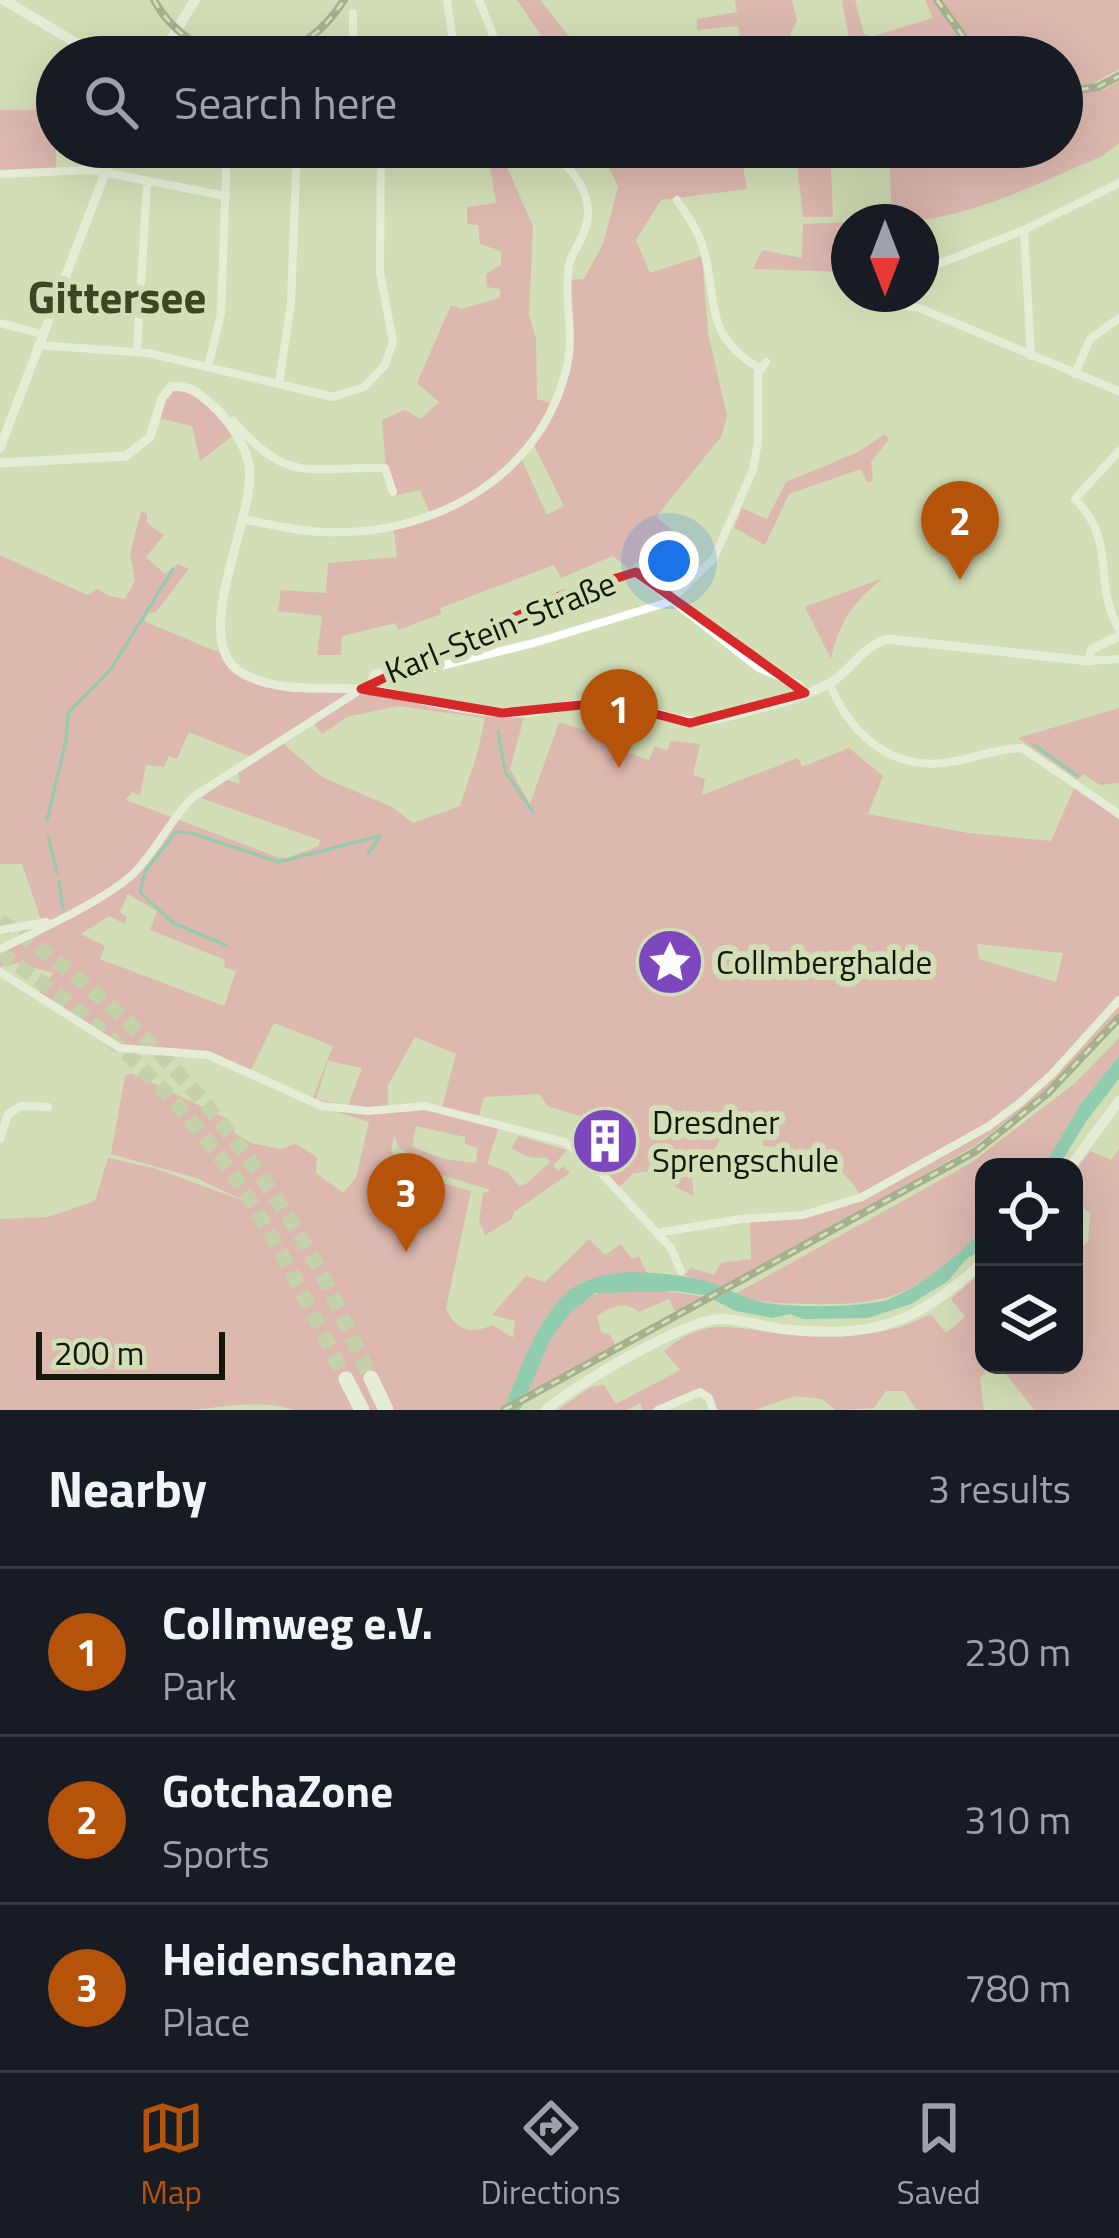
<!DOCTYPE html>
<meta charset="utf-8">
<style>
:root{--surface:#171b24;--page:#242831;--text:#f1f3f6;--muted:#9ea1a6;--line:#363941;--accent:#b45309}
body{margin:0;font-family:"Titillium Web",sans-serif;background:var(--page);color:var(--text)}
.controls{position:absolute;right:36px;bottom:36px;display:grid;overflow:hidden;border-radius:24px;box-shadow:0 12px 48px #0002}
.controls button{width:108px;height:108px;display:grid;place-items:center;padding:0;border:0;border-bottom:3px solid var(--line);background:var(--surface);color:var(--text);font:60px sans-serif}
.compass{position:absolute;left:831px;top:204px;width:108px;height:108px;border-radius:50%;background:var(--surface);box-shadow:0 12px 48px #0002;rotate:180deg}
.scale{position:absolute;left:36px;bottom:30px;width:189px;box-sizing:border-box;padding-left:12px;border:6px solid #141709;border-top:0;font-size:33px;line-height:42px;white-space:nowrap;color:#141709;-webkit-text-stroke:9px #d2deb6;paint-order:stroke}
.you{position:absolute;left:669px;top:561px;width:42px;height:42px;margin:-30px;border:9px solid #fff;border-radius:50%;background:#1a73e8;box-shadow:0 0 0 18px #1a73e833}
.badge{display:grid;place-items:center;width:78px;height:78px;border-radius:50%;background:var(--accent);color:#fff;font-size:39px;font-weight:700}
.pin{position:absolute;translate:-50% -99px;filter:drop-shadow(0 3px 6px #0008)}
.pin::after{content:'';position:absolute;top:63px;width:42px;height:36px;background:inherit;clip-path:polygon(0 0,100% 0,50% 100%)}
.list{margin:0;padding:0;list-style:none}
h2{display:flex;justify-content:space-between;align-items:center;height:156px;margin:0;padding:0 48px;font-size:51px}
h2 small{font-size:39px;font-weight:400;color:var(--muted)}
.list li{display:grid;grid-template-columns:78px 1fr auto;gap:36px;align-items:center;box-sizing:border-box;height:168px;padding:0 48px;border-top:3px solid var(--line)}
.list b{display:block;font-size:45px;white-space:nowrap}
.list p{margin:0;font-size:39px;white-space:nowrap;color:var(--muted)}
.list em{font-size:39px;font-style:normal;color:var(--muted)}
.icon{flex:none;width:66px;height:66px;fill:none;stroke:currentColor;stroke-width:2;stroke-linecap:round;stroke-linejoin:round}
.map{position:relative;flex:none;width:1119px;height:1410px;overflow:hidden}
.search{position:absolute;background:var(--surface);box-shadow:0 12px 48px #0002;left:36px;right:36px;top:36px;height:132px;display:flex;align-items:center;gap:30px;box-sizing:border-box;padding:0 42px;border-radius:66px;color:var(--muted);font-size:45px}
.sheet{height:660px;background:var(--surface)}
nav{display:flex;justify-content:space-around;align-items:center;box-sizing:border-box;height:168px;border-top:3px solid var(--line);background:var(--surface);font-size:33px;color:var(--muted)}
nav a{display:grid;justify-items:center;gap:6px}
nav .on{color:var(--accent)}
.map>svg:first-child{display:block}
.green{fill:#e98aa6;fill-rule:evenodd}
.water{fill:#40b5a4}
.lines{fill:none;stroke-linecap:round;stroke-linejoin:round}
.stream{stroke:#40b5a4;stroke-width:3}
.motorway-tunnel{stroke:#b6c09c;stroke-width:15;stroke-dasharray:15 8;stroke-linecap:butt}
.minor{stroke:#fff;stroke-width:8}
.tertiary{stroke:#fff;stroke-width:9}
.secondary{stroke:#fff;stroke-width:10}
.motorway{stroke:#fff;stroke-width:15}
.rail-casing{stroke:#72795e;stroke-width:8}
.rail{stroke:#d2deb6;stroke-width:3;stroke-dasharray:9;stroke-linecap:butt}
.marked{fill:none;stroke:#d62828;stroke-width:9;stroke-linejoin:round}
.labels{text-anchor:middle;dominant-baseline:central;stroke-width:12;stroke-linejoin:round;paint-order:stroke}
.street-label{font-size:33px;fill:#141709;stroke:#d2deb6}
.poi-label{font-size:33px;fill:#141709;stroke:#d2deb6;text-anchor:start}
.district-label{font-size:45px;font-weight:bold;fill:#3c4624;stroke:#d2deb6}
</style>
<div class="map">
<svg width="1119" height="1410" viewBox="0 0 1119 1410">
<rect width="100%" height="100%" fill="#d2deb6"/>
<path class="green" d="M517 0H540L569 36 590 52 672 50 740 37 738 26 697 30V19L737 12 735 0H792L797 21 784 48 850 43 842 0H855L864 34 870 37 933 18 925 0H933L975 57H556Z
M941 0H1119V69L1090 85 1062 89V57H981Z
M1119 81V143L1102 156C1037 184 963 222 892 222L889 147H1062V96L1106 89Z
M0 110H57L56 170 0 171Z
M487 147H498L533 226 529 315 536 339 537 399 554 404 566 370 568 280 584 279 603 244 618 187 602 152 606 147H774L741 155 747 189 661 200 636 240 650 273 702 256 708 333 727 416 721 437 656 517 675 532 629 569 613 556 561 578 554 565 440 608 441 614 398 630 396 623 342 636 341 655H317L322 616 278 611 281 590 326 593 328 563 397 557 393 524 431 516 420 490 394 496 386 468 382 420 405 410 421 419 439 402 417 383 451 305 461 309 500 298V289L487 287 486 274 501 265V251L480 244 478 225 467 224V207L496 203ZM533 443 564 506 547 515 521 458Z
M795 147H830L833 217H803Z
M849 222V272L753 269 762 250 802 258 803 224Z
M167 390H193L235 434 200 461 192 426 158 418Z
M885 434 889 439 871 462 873 481 867 482 861 469 789 494 765 545 734 528 742 508 767 519 786 482 858 452Z
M141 512 147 513V523L164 535 146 557 165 574 178 564 189 569 156 612 149 613 144 621 215 651H223L237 670 276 684 361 689 525 713 510 769 530 804 559 722 595 733V738L620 741 619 749 649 760 655 746 667 751 671 741 700 744 693 775 705 779 702 795 798 758 802 767 849 748 883 776 868 814 968 833 1051 841 1075 786 1119 820V1013L1044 1092 974 1146 724 1289 684 1275 691 1268 714 1275 721 1263 751 1259 750 1218C789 1215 825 1213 861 1197 847 1164 798 1146 763 1146L762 1125C707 1129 724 1151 692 1179L694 1196 677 1188 659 1171 634 1173 619 1187 605 1173 615 1160 621 1164 631 1150 586 1118 547 1106 540 1094 484 1097 479 1116 442 1107 456 1054 415 1037 388 1085V1106L366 1109 312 1100 333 1046 274 1023 251 1070C229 1061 208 1052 183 1050 155 1047 130 1053 104 1039L12 976 39 994 53 973 18 963 0 967V946L42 923 22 864H0V555L87 595 98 589 109 596 125 599 135 581 130 554ZM398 706 485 718 477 755 460 806 413 823 392 807 322 777 280 741 312 721 322 734 347 717ZM189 732 259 760 238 773 240 784 227 780 201 798 320 840 319 846 287 858 277 857 126 800 132 792 140 795 146 765 164 767 169 756 177 759ZM128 894 157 911 150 930 225 960 224 967 236 971 224 1006 100 959 105 946 81 934 109 916 125 924 127 917 120 912ZM977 944 1063 953 1056 982 979 959ZM328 1061 362 1068 348 1106 316 1099Z
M883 578C853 602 839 622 831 659L805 607Z
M1119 708V783L1100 785 1083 774 1078 780 1018 738Z
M1119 1038V1056L1082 1102 1043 1167H984V1229C920 1290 900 1306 809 1304 782 1303 760 1304 735 1294L971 1163 1075 1083Z
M131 1073 226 1118 236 1134 251 1143 280 1149 296 1144 317 1157 316 1173 343 1193 356 1178 369 1122 331 1110 412 1107 494 1126 498 1130 487 1164 508 1172 519 1186 526 1184 550 1162 546 1157C529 1160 522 1155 512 1148L518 1136 567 1150 553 1166 558 1171 563 1166 570 1173 514 1212 512 1219 485 1235 479 1221 483 1193 491 1190 425 1170 411 1154 399 1148 394 1136 391 1150 402 1172 471 1191 446 1308C456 1332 472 1334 493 1325L513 1338 515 1321 492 1315 526 1276 545 1282 589 1239 605 1255 621 1244 632 1259 639 1256 647 1274 632 1273 581 1282 517 1378 504 1407 498 1410H294C258 1399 227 1407 191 1410 128 1410 63 1410 0 1410V1219L48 1217 95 1201 108 1158 154 1168 247 1202 196 1178 111 1154 125 1076ZM416 1126 465 1137V1144L478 1148 476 1163 444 1159 412 1147Z
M1119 1149V1410H1034L999 1365H1074V1254L1088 1241 1090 1214 1074 1198V1173L1090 1151 1111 1160Z
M978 1275 984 1286V1365H990L980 1379 984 1410H917L904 1391H886L874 1408 836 1410 822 1399 795 1396 754 1410H714L698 1390 651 1410H643L640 1403 627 1410H557L591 1387 604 1385 616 1404 680 1370 664 1351C709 1314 734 1330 786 1334 836 1338 887 1338 931 1314L946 1333 965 1317 951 1299Z
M656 1290 708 1297 681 1312 674 1310 669 1299 639 1312C623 1300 611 1307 597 1316L601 1332 610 1335 616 1346 524 1398C535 1362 560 1304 599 1293 616 1287 638 1290 656 1290Z"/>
<path class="water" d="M1119 1056V1079L1087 1120 1058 1167H1043L1082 1102Z
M984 1229V1249L966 1259 948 1281 911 1304 868 1318 803 1319 790 1314 773 1318 736 1311 704 1295 675 1291 595 1293 571 1312 551 1338 520 1410H503C520 1372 533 1328 562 1297 594 1263 661 1271 702 1280 722 1285 741 1297 762 1302 787 1308 865 1308 889 1299 926 1284 956 1256 984 1229Z"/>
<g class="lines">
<path class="stream" d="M498 731 505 771 533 812
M1034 745 1078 776
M47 820 66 741 68 713 111 669 173 569
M48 836 57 873
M59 882 63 909
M226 945 173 923 140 892 146 870 176 832 191 833 279 862 380 836 368 854"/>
<path class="motorway-tunnel" d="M0 921C125 1003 230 1117 306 1246 331 1288 350 1335 371 1378
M0 953C83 1008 163 1081 223 1161 273 1228 308 1306 346 1379"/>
<path class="minor" d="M447 0 455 57
M479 0 502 57
M353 13V57
M0 174 92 170 226 196
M677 200C688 216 699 232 704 251 718 304 704 335 759 368
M1024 230 1031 356
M921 271 1024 230 1119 183
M894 294V304L919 308 1119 391
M0 323 42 334
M38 345 148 353 333 397 364 387 385 365 393 342 380 272 381 147
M137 351 147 182
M208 367 221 314 227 147
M1075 374 1090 339 1119 318
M279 384 291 303 297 147
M228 422 233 421C289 486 309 466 385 468L393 492
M1119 451 1075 499C1119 544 1091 580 1119 629
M242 519C269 524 296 531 323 532 433 537 542 477 567 366 575 332 563 299 569 265 571 253 580 244 584 232 598 197 572 167 546 147
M1088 661 1119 659
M371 683 374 674C466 650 544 596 636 572L759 668 800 685 805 693
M829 683C852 737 894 774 956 761 978 757 999 748 1022 748L1119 814
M0 930 46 922
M0 949C34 933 109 898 134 873 157 850 170 820 193 797L371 683 534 643 669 602 714 558 753 470 758 442V373L766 362
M0 972 120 1048 208 1055 322 1106 368 1111 425 1106 565 1142 603 1175 671 1248 681 1271
M8 1114 21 1106 48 1107
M0 1139 8 1114
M657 1233 741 1219 803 1215 862 1197 989 1126 1021 1102 1052 1074 1119 1000
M658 1410 700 1392 709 1398 713 1410"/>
<path class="tertiary" d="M0 448 115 147
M0 463 126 456 150 437 162 398 171 387C187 384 199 393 211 404 227 418 245 443 249 465 258 514 186 642 242 673 282 696 333 684 377 691 424 699 473 715 521 713 552 712 580 700 611 702 659 706 671 731 726 717 760 708 799 700 830 683 852 670 861 647 887 639L1088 661 1092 649 1119 636"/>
<path class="secondary" d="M4 0 100 57
M160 57 195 0
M1070 1167 1119 1101
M546 1410C572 1386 685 1321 718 1319 739 1318 761 1326 782 1329 875 1339 916 1324 984 1261"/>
<path class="motorway" d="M371 1378 386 1410
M346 1379 362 1410"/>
<g class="rail-casing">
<path id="rail" d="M154 0C173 34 201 51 238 57
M937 0 978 57
M263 57C300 50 324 31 344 0
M1062 92 1098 87 1119 76
M504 1410 976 1151 1047 1094 1119 1018"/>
</g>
<use href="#rail" class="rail"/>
</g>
<path d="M0 0H1119V1410H0ZM636 572 805 693 690 723 610 702 502 713 361 689 562 595Z" fill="#d2deb6" fill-opacity=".55" fill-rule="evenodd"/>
<path class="marked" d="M636 572 805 693 690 723 610 702 502 713 361 689 562 595Z"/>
<defs>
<g id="sight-disc" transform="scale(3.45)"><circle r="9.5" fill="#7d47be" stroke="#d2deb6"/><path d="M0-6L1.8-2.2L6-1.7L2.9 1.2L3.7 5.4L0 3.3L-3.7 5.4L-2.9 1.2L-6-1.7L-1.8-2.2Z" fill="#fff"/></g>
<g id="building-disc" transform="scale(3.45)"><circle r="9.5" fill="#7d47be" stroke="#d2deb6"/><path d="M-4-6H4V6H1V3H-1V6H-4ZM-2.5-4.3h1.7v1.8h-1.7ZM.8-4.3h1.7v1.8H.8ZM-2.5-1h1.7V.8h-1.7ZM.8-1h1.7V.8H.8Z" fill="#fff"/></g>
</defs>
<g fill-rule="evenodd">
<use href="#sight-disc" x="670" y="962"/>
<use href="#building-disc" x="605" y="1141"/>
</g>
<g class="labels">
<g class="street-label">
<text transform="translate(500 627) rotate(-22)">Karl-Stein-Straße</text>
</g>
<g class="poi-label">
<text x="716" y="962">Collmberghalde</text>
<text x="652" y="1122">Dresdner<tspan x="652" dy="38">Sprengschule</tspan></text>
</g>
<g class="district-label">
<text x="117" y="296">Gittersee</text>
</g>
</g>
</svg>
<div class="controls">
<button><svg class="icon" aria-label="locate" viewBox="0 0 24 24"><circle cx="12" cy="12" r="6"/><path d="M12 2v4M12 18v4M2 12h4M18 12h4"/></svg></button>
<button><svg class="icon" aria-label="layers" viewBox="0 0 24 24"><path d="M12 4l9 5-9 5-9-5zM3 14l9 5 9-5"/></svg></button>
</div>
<svg class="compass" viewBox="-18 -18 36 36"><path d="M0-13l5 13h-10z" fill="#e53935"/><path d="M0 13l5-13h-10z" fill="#9ea1a6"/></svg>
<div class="scale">200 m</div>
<div class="you"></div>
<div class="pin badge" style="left:619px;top:768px">1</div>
<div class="pin badge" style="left:960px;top:580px">2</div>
<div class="pin badge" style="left:406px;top:1252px">3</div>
<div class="search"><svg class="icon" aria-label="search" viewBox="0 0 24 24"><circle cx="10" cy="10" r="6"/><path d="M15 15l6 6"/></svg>Search here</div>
</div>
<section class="sheet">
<h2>Nearby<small>3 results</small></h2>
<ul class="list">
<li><span class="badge">1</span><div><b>Collmweg e.V.</b><p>Park</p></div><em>230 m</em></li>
<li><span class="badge">2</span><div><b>GotchaZone</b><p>Sports</p></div><em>310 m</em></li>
<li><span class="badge">3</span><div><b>Heidenschanze</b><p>Place</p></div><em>780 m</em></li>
</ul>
</section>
<nav>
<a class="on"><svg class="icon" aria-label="map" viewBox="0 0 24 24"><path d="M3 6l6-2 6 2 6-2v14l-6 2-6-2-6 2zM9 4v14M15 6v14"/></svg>Map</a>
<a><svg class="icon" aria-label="directions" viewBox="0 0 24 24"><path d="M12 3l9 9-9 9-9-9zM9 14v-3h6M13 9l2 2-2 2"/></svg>Directions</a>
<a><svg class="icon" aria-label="saved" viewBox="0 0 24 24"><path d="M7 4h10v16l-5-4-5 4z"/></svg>Saved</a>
</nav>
